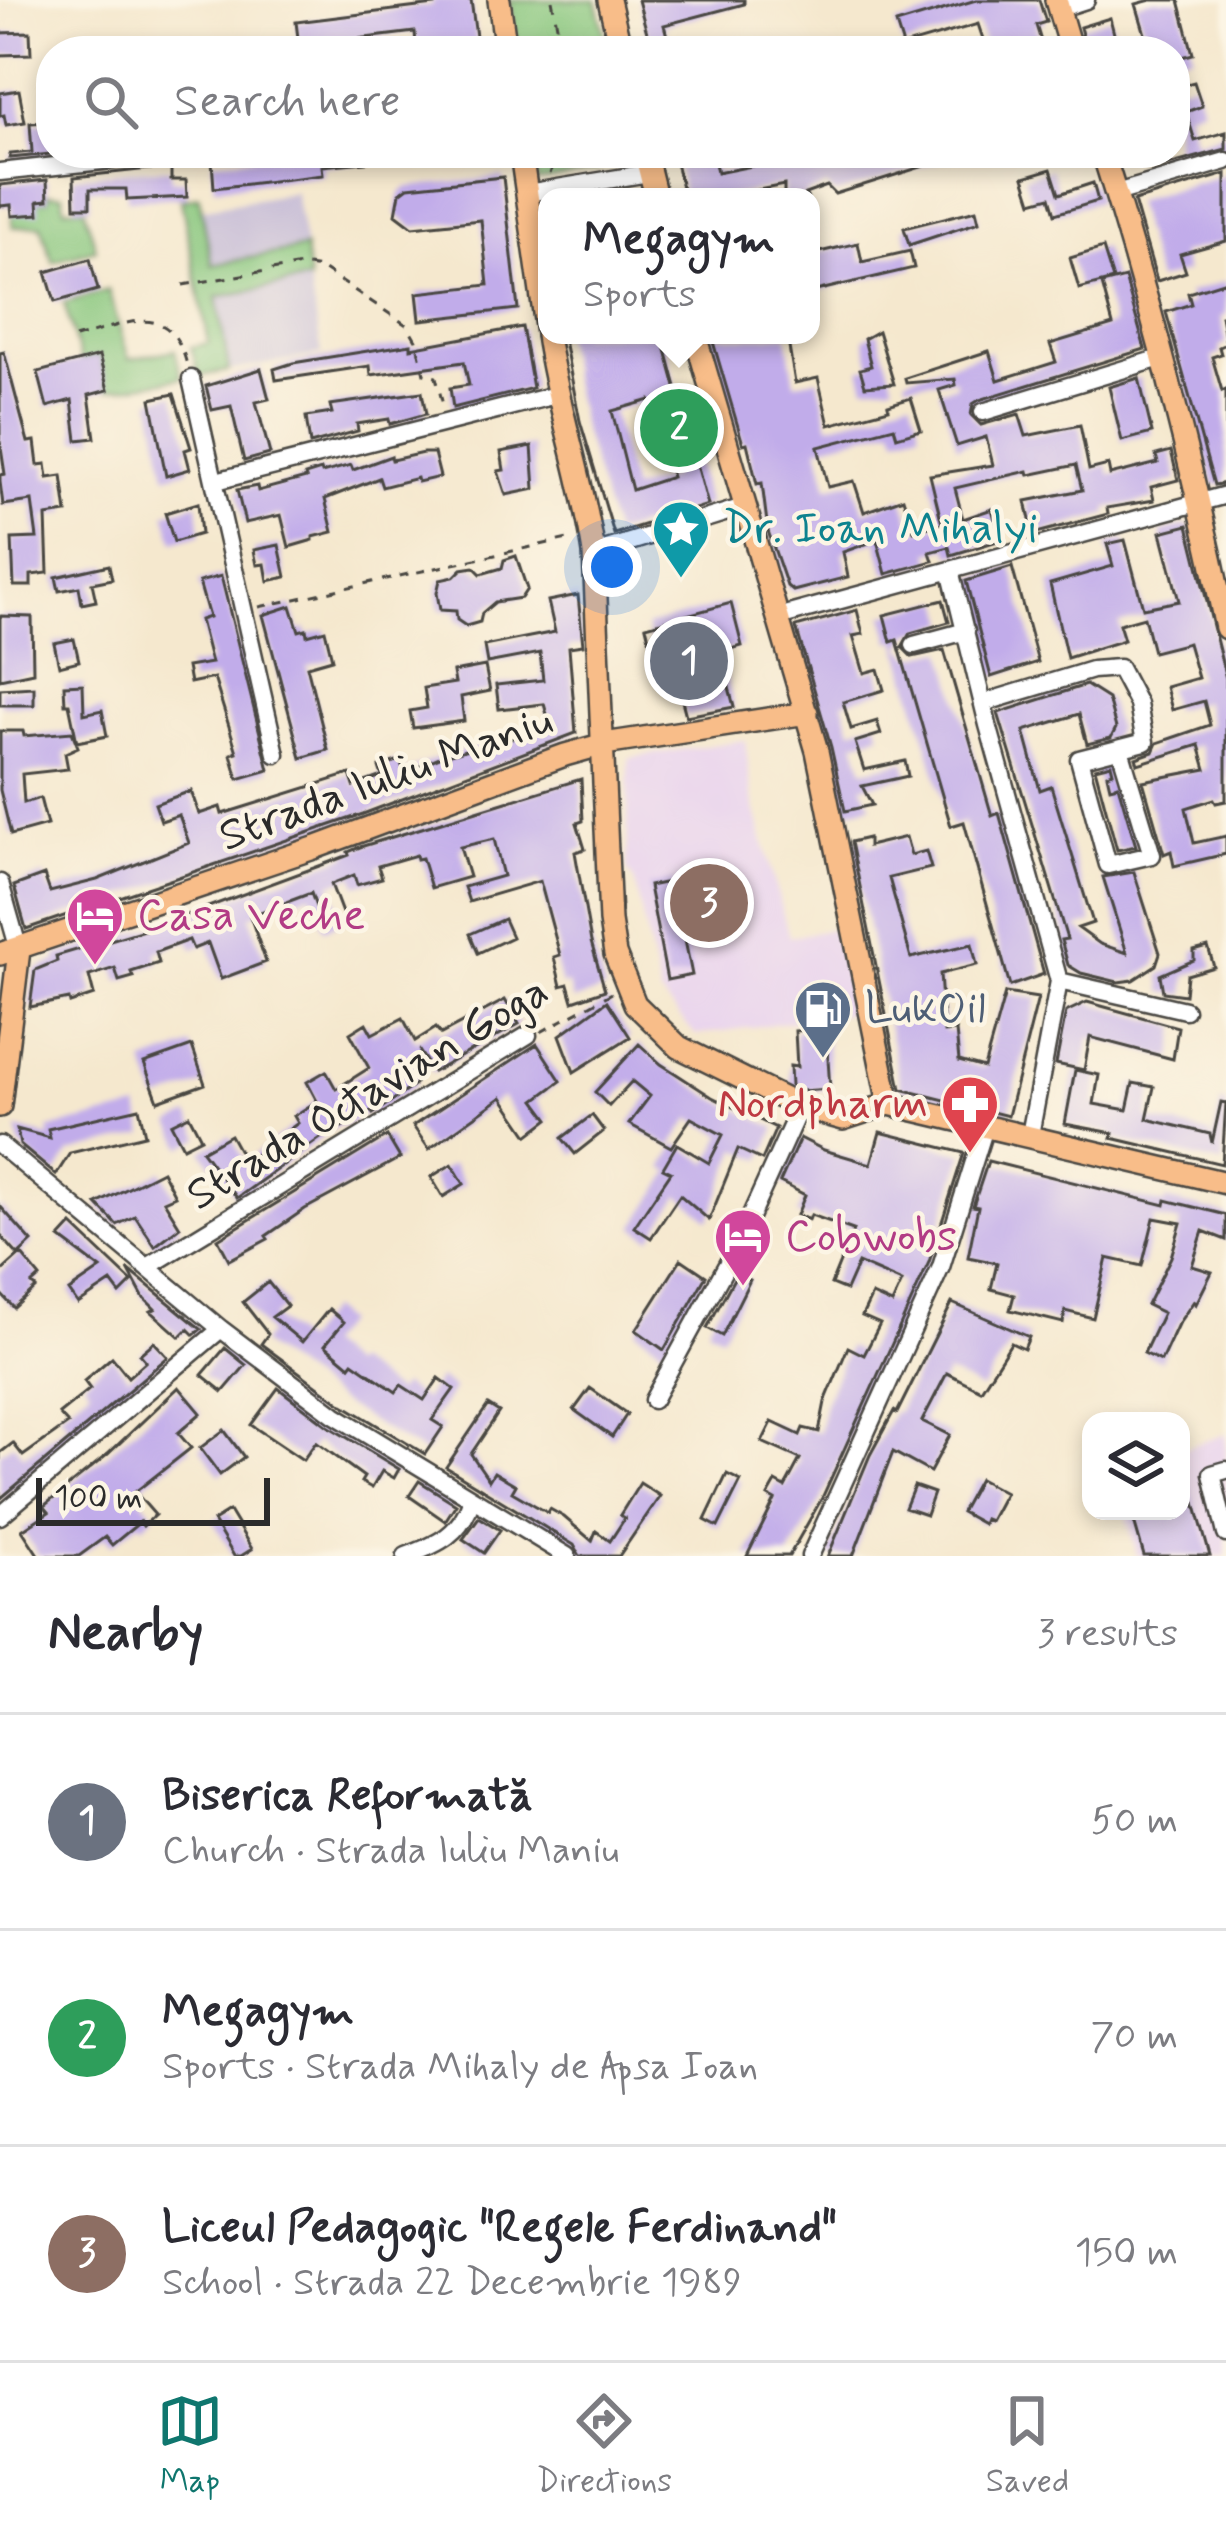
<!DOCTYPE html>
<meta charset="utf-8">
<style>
:root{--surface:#fff;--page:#f7f7f7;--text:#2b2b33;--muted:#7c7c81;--line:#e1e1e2;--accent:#0f766e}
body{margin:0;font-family:Mynerve,sans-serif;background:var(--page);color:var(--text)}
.controls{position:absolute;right:36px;bottom:36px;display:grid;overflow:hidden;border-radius:24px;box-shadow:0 6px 18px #0003}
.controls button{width:108px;height:108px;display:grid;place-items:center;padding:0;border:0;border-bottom:3px solid var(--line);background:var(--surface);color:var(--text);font:60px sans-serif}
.scale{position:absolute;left:36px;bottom:30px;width:234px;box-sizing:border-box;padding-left:12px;border:6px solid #2b2b2b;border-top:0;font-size:33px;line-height:42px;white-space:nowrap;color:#2b2b2b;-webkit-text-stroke:9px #fcf5e5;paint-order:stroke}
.you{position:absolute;left:612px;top:567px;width:42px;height:42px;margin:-30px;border:9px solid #fff;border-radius:50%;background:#1a73e8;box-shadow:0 0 0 18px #1a73e833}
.badge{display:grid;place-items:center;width:78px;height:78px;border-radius:50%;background:var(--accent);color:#fff;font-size:39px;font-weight:700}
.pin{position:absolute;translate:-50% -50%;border:6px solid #fff;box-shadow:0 3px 12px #0006}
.popup{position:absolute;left:538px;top:188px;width:282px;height:156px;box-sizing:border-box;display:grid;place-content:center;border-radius:24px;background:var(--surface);filter:drop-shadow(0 3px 9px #0005);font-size:39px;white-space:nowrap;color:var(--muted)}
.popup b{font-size:45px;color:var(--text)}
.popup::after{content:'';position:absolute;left:50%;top:100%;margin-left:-24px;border:24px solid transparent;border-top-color:var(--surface)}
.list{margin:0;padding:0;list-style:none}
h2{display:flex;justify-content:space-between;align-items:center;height:156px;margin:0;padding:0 48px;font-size:51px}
h2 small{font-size:39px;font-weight:400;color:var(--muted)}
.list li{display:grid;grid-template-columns:78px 1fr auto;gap:36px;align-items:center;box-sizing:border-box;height:216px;padding:0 48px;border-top:3px solid var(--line)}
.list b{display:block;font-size:45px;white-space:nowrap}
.list p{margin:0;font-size:39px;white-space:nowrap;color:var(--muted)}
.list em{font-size:39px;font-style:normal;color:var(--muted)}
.icon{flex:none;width:66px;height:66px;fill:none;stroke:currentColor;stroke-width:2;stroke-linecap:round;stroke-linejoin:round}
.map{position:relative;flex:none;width:1226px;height:1556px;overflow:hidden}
.search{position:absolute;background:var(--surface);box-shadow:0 6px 18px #0003;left:36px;right:36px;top:36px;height:132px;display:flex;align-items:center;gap:30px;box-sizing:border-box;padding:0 42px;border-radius:48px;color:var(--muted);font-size:45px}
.sheet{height:804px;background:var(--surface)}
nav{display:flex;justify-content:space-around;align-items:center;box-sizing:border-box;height:168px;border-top:3px solid var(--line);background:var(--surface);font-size:33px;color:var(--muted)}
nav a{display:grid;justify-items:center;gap:6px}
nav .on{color:var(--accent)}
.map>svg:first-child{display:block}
.built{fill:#e8d2ee}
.industrial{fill:#c9bfd7}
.green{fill:#87c67d;stroke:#597854;stroke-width:3}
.building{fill:#c1acea;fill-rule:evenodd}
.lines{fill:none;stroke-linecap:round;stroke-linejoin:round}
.minor-casing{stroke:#494743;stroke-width:21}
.major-casing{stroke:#494743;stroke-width:26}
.path{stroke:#494743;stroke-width:3;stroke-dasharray:9 9;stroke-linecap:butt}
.minor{stroke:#fff;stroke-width:16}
.major{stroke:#f8bd89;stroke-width:21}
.labels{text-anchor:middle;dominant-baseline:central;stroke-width:9;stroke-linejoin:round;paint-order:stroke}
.culture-label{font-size:45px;fill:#0d838f;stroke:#fcf5e5;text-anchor:start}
.street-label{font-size:45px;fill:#2b2b2b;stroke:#fcf5e5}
.hotel-label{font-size:45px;fill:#b23c85;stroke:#fcf5e5;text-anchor:start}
.service-label{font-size:45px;fill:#4e5e75;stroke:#fcf5e5;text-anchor:start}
.health-label{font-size:45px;fill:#be3a42;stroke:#fcf5e5;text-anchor:end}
</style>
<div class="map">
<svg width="1226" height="1556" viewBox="0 0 1226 1556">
<rect width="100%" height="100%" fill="#fcf5e5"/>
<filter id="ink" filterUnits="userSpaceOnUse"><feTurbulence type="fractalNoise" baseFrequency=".00833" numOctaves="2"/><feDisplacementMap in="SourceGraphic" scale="24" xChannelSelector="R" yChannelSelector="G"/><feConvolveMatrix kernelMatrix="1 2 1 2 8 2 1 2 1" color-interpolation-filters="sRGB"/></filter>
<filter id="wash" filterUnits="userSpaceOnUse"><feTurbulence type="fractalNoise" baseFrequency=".004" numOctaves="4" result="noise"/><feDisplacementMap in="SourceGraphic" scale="48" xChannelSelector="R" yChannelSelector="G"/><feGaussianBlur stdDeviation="2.7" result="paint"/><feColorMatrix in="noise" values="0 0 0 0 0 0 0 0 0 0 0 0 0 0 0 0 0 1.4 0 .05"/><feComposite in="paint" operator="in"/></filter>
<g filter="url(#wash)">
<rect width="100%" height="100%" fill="#f5e8ce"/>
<path class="built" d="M745 740 752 797 789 937 842 927 858 1012 696 1035 660 995 634 880 627 870 629 758Z
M1226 1434V1556H1137L1125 1511H1181V1449Z"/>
<path class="industrial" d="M295 192 305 248 212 266 201 209Z
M309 281 322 354 229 371 216 297Z"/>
<path class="green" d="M510 0H596L609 51H517Z
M533 153H635L637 162 537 182Z
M48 194H63L64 208 84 207 96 249 53 262 41 225 13 227 12 216 38 201 48 200Z
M199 196 212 265 305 248 309 280 217 297 229 371 199 376 191 347 209 343 181 200Z
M108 290 129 359 175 350 182 378 108 390 99 356 81 361 64 303Z"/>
<g id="blocks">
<path class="building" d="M430 0H471L478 51H437L435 42 416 45 415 32 299 46 296 22 434 5Z
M638 0H744V4L664 25 671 51H652Z
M976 0H1039L1046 22 1036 25 1044 51H987L978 24 903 46 896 24Z
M1151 0H1179L1193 54 1175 59V51H1150L1136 4Z
M1110 18 1115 38 1085 46 1080 27Z
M30 32 31 54 0 55V33Z
M1194 82 1202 106 1186 112 1195 141 1226 132V149L1161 167 1157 153H1175V87Z
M19 90 25 122 6 125 4 115 0 116V93Z
M51 122V154L10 158V154L32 152 30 123Z
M325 153H367V162L322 166 323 175 214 188 212 161Z
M674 153H713L717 173 787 159 789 168 838 153H867L870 163 908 153H950V158L835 194 827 186 805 194 807 197H784V185L723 197H684Z
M149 169H171V180H186L187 197 127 200 126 189H90V207H75L74 177Z
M1051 169 1059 194 1093 183 1098 201 1055 214 1050 197 1032 202 1024 177Z
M1226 174V241L1180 254 1186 272 1157 281 1134 201Z
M503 177 518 309 420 320 417 293 488 285 481 220 413 227 396 214 400 193 408 187Z
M47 180 48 200 38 201 39 214 12 216 11 205 0 206V185Z
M976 210 979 222 909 245 904 228Z
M858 243 862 262 910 251 914 268 811 292V254Z
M1103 248 1113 280 1079 289 1070 258Z
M90 259 98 290 55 302 46 272Z
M1125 278 1145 349 979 400 973 404 971 415 981 425 1019 414 1026 436 1080 425 1089 470 1108 465 1110 475 1158 463 1156 455 1171 451 1178 480 1151 487 1154 500 1107 508 1108 514 1033 534 1026 501 1082 490 1076 465 1029 475 1028 471 955 488 963 519 992 509 1001 540 951 555 949 547 930 552 933 561 886 574 877 540 843 552 848 577 793 591 787 586 768 531 762 483 757 484 747 443 743 444 711 335 743 338 787 335 795 383 818 378 829 425 889 409 888 405 911 398 921 430 897 437 894 427 818 447 828 487 854 481 864 512 903 498 914 531 942 524 930 475 993 465 986 437 957 446 939 390 956 385 955 379 906 383 905 378 989 351 998 380 1056 362 1050 344 1113 325 1102 284Z
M1226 281V315L1221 316 1226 344 1219 347 1221 354 1212 357 1222 391 1226 389V483L1214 485 1166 312 1191 304 1188 293Z
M522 327 533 388 453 408 450 388 469 385 464 362 371 375 370 366 276 380 274 369 293 363 411 344V348Z
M878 331 894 384 865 386 860 369 871 366 864 339Z
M563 335H662L708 505 614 534 580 421ZM650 400 672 477 632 490 612 411Z
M4 352 28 442 35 441 38 465 46 464 48 478 62 476 67 513 46 516 48 573 31 575V586H14L12 539 37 538 32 501 3 505 0 482V475L5 474 0 441V353Z
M99 356 108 390 89 395 95 438 77 440 72 400 47 407 38 372Z
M261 369 269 399 256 402 270 454 244 461 231 406 212 410 206 386Z
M1139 378 1152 433 1122 441 1109 387Z
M422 392 426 414 390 424 389 419 357 424 358 431 310 444 306 417 332 413 330 405Z
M174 394 191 448 185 450 190 469 166 476 151 399Z
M532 446 535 489 506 495 498 471 504 470 501 452Z
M423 453H434L440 477 418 482 417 478 382 487 379 478 325 499 333 532 313 537V540L289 547 281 515 245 523 237 490 257 486 258 491 306 478 305 475 321 470 322 473 351 465 353 470 391 456 392 460Z
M198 503 201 534 174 542 165 513Z
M1188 525 1226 679V801L1216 803 1214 799 1186 808 1194 843 1226 836V854L1174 866 1171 851 1164 854 1143 781 1206 769 1199 745 1138 764 1136 758 1153 752 1157 743 1210 725 1204 701 1172 710 1166 687 1198 678 1188 643 1153 652 1144 617 1119 624 1124 640 1067 658 1050 584 1113 566 1107 544 1125 540 1143 608 1179 601 1161 532Z
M279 545 286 577 268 581 265 564 257 565 254 550Z
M516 556 527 589 521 598 495 602 482 613 480 622 466 626 457 620 456 611 440 610 437 593 440 580 454 577 462 569 474 567 481 574 502 568 504 560Z
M109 565 112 579 92 583 96 601 82 604 79 587 59 591 56 577Z
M1012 567 1038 662 991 677 966 581Z
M221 576 269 770 238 779 231 754 237 752 214 678 190 683 187 667 211 663 200 620 209 617 199 582Z
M578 595 583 645 569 647 576 733 363 814 26 929 14 886 44 875 50 892 97 880 189 843 179 815 161 821 155 804 191 791 199 814 220 807 222 814 350 774 354 786 382 776 379 767 400 760 404 772 442 756 551 728 544 704 499 709 496 685 543 680 540 653 487 663 484 646 555 632 548 601Z
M943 600 949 622 910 633 902 647 912 657 944 650 992 816 999 813 1044 974 1010 986 964 822 951 826 897 640 891 642 884 615Z
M731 603 742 646 720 652 734 707 686 716 674 670 658 674 646 626Z
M291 606 299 631 306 629 307 635 325 630 332 659 307 666 328 750 301 758 263 615Z
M857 610 863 634 853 636 864 673 878 669 884 690 843 702 851 729 877 721 881 734 855 742 864 770 905 761 908 776 862 786 872 805 845 811 831 747 796 627Z
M0 616 32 617 33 672 0 679Z
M74 639 79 661 59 666 54 643Z
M485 666 490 691 461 697 464 721 413 728 410 711 427 708 424 688 455 683 453 672Z
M83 684 84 714 102 710 107 736 77 742 69 704H65L64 685Z
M1086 685 1108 699 1116 728 1111 738 1087 744 1079 714 1024 731 1040 790 1051 786 1093 923 1078 928 1100 944 1127 953 1103 877 1134 872 1160 953 1156 965 1133 980 1118 982 1081 973 1068 965 1061 940 1067 939 998 713Z
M34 687V705H0V689Z
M0 731H23L24 736 72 732 78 747 65 753 68 769 22 774 24 803 40 798 47 825 11 835 0 790Z
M1111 764 1113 772 1107 774 1110 787 1118 785 1136 846 1117 850 1095 768Z
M581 779 583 821 577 823 585 849 575 852 591 942 605 990 573 1001 568 984 561 986 554 957 560 955 540 881 469 902 464 887 503 876 494 839 460 847 469 877 431 888 422 858 417 859 416 855 378 866 382 878 357 885 354 875 331 884 345 921 324 929 311 893 250 916 266 962 221 979 208 943 193 949 189 940 156 952 159 963 131 972 133 977 119 981 115 968 89 976 94 995 70 1003 69 999 30 1007 35 970 57 961 56 956 154 927 349 855 348 852 360 847Z
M906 837 911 855 926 851 931 868 889 878 911 958 972 944 977 965 940 974 944 1032 956 1031 959 1061 984 1068 1005 993 1038 998 1008 1116 901 1089 851 842 868 838V846Z
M673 881 692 975 667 980 649 886Z
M504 919 512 937 478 953 470 934Z
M1208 947 1214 967 1187 975 1185 995 1163 992 1160 975 1194 960V951Z
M505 1000 519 1024 433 1072 420 1052 415 1085 373 1114 371 1111 342 1127 340 1124 237 1198 202 1151 230 1135 245 1162 298 1123 294 1116 317 1101 307 1082 326 1071 336 1089 369 1068 350 1033 366 1023 372 1034 403 1018 415 1041 436 1028 441 1034Z
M607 1001 630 1037 574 1072 560 1035Z
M1087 1002 1178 1027 1173 1059 1090 1037 1084 1070 1056 1064 1066 1012Z
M826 1029 830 1089 801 1091 791 1086 790 1066 797 1067 795 1031Z
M537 1044 561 1081 535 1100 549 1119 528 1135 502 1097 429 1149 413 1126Z
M639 1044 661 1064 712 1097 776 1128 762 1160 738 1149 709 1220 680 1195 651 1238 634 1227 671 1172 663 1168 677 1144 709 1163 723 1135 691 1118 671 1147 629 1124 650 1096 632 1081 609 1106 595 1092Z
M192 1046 205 1084 158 1101 144 1063Z
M1075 1070 1099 1075 1094 1104 1127 1110 1133 1083 1154 1087 1147 1119 1210 1134 1212 1143 1221 1102 1226 1103 1222 1164 1112 1138 1113 1133 1065 1124Z
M139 1108 145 1135 70 1153 56 1175 20 1145 17 1129 50 1138 48 1129Z
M189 1115 201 1138 183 1147 171 1124Z
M592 1115 604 1131 575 1154 562 1138Z
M880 1132 964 1153 929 1262 822 1498 789 1556H747L775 1500 768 1496 776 1482 785 1487 800 1459 762 1442 772 1422 800 1435 803 1428 819 1432 825 1402 848 1347 864 1355 880 1324 862 1316 872 1295 892 1304 902 1282 858 1263 846 1290 831 1284 853 1230 811 1215 809 1220 797 1215 805 1195 780 1182 800 1138 824 1150 871 1164Z
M387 1136 400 1158 305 1209 266 1236 268 1239 229 1260 218 1239Z
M988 1161 1165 1205 1166 1200 1226 1215V1240L1203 1231 1192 1266 1212 1272 1196 1304 1194 1301 1178 1324 1161 1361 1144 1353 1163 1313 1147 1305 1171 1257 1181 1223 1154 1218 1142 1266 1107 1258 1093 1318 1065 1311 1063 1323 1010 1310 1014 1295 991 1289 997 1263 968 1257 978 1207 973 1206Z
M452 1164 464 1184 443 1197 431 1177Z
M162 1171 175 1196 164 1201 180 1227 155 1246 135 1216 117 1225 97 1204Z
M0 1206 32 1242 18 1255 0 1235Z
M72 1225 132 1282 120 1294 111 1282 78 1304 69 1291 101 1269 60 1238Z
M21 1254 40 1277 32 1284 36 1288 14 1308 0 1293V1273Z
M681 1259 706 1276 664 1350 636 1330Z
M128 1269 201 1329 194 1335 188 1329 180 1337 151 1311 155 1309 143 1297Z
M737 1273 750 1280 722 1336 707 1328Z
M268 1282 287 1306 272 1317 302 1342 329 1309 344 1322 325 1345 350 1366 353 1362 396 1392 401 1385 424 1400 439 1378 454 1389 432 1420 443 1427 425 1454 342 1404 261 1344 268 1334 243 1302Z
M952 1303 1029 1337 1024 1349 1011 1343 981 1390 947 1373 922 1421 950 1435 930 1472 893 1452 853 1556H828L870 1455 894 1411 897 1413Z
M154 1342 168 1357 0 1499V1453L13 1443 23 1456 68 1424 59 1414 90 1389 84 1381 112 1357 128 1377 146 1361 140 1354Z
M225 1348 246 1365 223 1392 202 1375Z
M179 1387 201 1413 178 1433 191 1448 135 1492 155 1515 143 1526 140 1522 112 1545 105 1537 79 1556H39L22 1530 49 1512 44 1506 108 1454Z
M278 1388 328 1426 399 1469 394 1478 382 1471 372 1488 361 1482 364 1477 316 1442 303 1460 251 1425Z
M590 1388 627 1414 612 1437 574 1410Z
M488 1405 499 1412 471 1454 489 1480 494 1472 516 1485 512 1492 548 1513 550 1509 564 1517 592 1541 596 1531 610 1541 625 1518 620 1515 640 1483 660 1496 619 1556H580L574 1545 446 1467Z
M224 1430 244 1457 220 1475 200 1448Z
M1185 1467 1210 1556H1144L1131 1511H1181V1468Z
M727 1474 741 1481 718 1527 705 1520Z
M979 1479 1005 1493 990 1521 985 1519 983 1524 961 1512Z
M419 1481 456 1504 445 1521 409 1496Z
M914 1486 934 1493 926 1515 905 1508Z
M229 1511 252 1549 241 1556H234L213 1521Z
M479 1517 500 1530 484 1553 463 1539Z"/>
</g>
</g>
<g filter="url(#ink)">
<use href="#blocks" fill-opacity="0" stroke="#494743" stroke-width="3"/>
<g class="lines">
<g class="minor-casing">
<path id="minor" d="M1058 9 1086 0
M0 172 177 153
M527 193 649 173
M1116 193 1226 161
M191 379 276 754
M983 412 1164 357
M216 481 556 395
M594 553 744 507
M950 570 988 725 1059 981 1030 1135
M778 617 1226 495
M914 645 966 631
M983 703 1092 670 1119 668 1138 704 1145 742 1079 759 1108 865 1152 855 1120 749
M0 883 19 950
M1059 981 1185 1010
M0 1145 221 1329 335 1415 567 1556
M149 1266 528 1035
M653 1400 735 1250 800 1107
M1226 1470 1212 1474 1226 1534
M0 1516 221 1329
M406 1556C439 1544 461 1534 472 1499
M810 1556 941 1267 985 1127"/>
</g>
<g class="major-casing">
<path id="major" d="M499 0 506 51
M609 0 621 51
M1056 0 1071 51
M521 153 547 334
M645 153 656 197
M1103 153C1153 309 1193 467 1226 628
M547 335C558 409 583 479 594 553L610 921 615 954 635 1004 679 1047 800 1107 843 1119 889 1104
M695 335 817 751 889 1104
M0 954 317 847 565 755 604 744 807 713
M889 1104 1226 1183
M0 1106 19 950"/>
</g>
<path class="path" d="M552 0 562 51
M597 35 600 51
M524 36 528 51
M614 153 621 161
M550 174 557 153
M183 285 301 265 321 268 408 326 416 340 424 374 436 377 443 405
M75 338C126 324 170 298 187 365
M259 607 572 538
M541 1032 612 993"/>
<use href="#minor" class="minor"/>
<use href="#major" class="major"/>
</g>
</g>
<defs>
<g id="sight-pin" transform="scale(3)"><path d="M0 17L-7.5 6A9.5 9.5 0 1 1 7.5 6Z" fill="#0f9aa8" stroke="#fcf5e5"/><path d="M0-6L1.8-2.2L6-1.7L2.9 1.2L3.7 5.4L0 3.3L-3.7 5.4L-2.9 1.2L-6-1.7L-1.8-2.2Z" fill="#fff"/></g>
<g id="hotel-pin" transform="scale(3)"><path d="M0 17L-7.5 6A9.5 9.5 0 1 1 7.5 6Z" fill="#d1479c" stroke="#fcf5e5"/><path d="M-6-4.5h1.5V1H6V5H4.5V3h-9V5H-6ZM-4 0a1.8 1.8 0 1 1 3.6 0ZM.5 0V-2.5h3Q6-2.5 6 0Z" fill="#fff"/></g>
<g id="fuel-pin" transform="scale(3)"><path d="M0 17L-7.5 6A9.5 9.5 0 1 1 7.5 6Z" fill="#5c6f8a" stroke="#fcf5e5"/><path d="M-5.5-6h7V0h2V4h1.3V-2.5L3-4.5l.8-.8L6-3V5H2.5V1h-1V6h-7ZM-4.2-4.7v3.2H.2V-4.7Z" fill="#fff"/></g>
<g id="pharmacy-pin" transform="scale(3)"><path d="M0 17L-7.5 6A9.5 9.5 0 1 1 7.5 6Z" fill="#e0444e" stroke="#fcf5e5"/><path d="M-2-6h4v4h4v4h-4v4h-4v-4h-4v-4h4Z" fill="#fff"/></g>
</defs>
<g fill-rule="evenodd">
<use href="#sight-pin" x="681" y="529"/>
<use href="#hotel-pin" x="95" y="916"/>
<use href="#fuel-pin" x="823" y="1009"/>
<use href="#pharmacy-pin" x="970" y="1104"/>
<use href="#hotel-pin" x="743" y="1237"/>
</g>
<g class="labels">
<g class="culture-label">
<text x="723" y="529">Dr. Ioan Mihalyi</text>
</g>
<g class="street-label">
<text transform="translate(386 779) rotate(-20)">Strada Iuliu Maniu</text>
<text transform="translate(368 1094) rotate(-31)">Strada Octavian Goga</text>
</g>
<g class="hotel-label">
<text x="137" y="916">Casa Veche</text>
<text x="785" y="1237">Cobwobs</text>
</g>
<g class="service-label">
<text x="865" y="1009">LukOil</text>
</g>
<g class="health-label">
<text x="928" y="1104">Nordpharm</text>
</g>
</g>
</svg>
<div class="controls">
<button><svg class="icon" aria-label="layers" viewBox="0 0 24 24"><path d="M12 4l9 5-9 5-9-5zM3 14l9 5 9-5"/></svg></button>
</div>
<div class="scale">100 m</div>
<div class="you"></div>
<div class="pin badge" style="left:689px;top:661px;background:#6b7280">1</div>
<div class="pin badge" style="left:679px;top:428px;background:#2e9e5b">2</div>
<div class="popup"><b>Megagym</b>Sports</div>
<div class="pin badge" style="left:709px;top:903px;background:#8d6e63">3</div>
<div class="search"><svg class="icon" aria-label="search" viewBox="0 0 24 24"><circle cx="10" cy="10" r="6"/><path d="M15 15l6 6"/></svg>Search here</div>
</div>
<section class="sheet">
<h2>Nearby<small>3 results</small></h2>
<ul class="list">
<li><span class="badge" style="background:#6b7280">1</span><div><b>Biserica Reformată</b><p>Church · Strada Iuliu Maniu</p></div><em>50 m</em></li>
<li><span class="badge" style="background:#2e9e5b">2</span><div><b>Megagym</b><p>Sports · Strada Mihaly de Apsa Ioan</p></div><em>70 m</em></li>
<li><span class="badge" style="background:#8d6e63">3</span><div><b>Liceul Pedagogic &quot;Regele Ferdinand&quot;</b><p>School · Strada 22 Decembrie 1989</p></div><em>150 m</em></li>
</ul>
</section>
<nav>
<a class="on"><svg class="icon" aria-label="map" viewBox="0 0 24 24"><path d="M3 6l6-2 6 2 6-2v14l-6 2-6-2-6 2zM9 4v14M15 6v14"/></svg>Map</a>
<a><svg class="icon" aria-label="directions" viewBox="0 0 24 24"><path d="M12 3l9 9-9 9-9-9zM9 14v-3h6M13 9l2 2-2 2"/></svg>Directions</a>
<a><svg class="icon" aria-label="saved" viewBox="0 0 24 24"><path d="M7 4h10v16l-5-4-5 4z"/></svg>Saved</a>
</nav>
